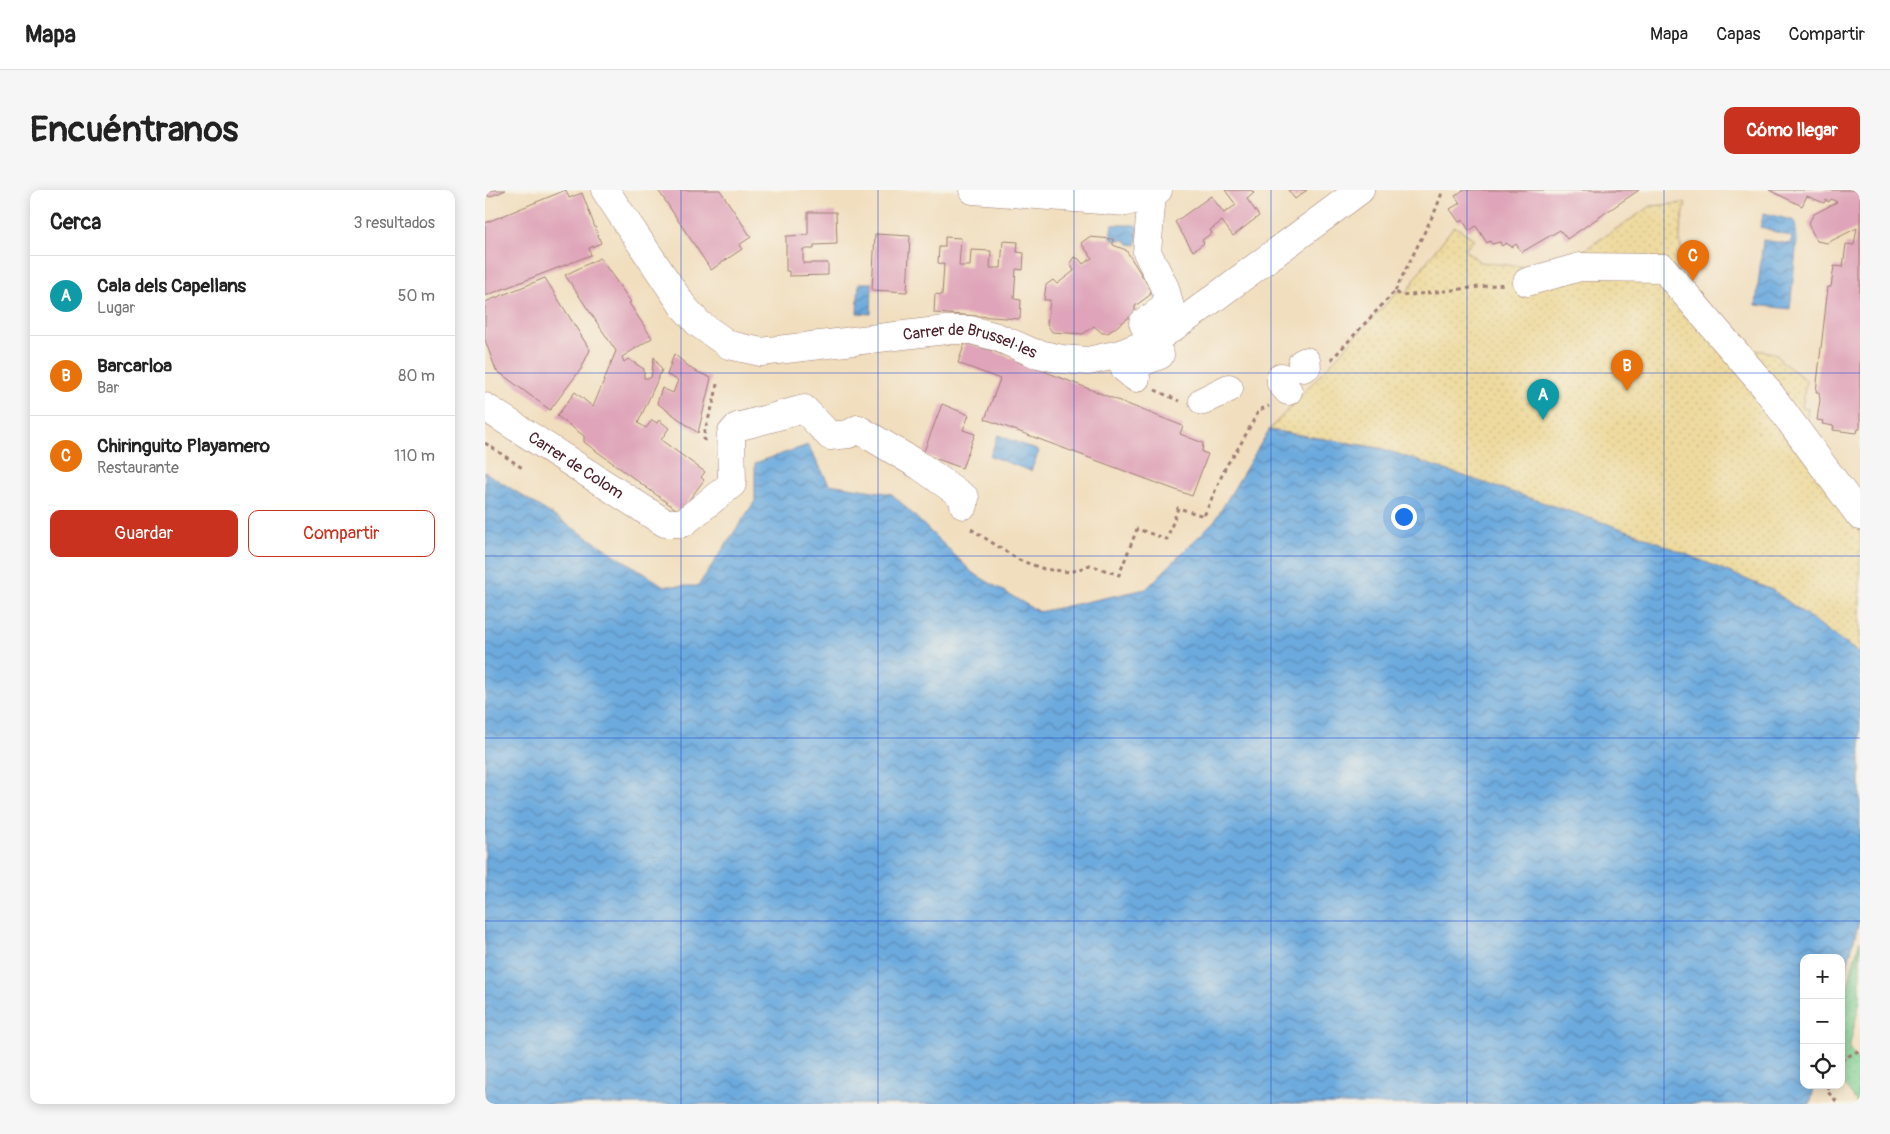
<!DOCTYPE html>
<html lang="es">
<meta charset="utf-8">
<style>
:root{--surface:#fff;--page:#f6f6f6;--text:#222;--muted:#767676;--line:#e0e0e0;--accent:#c8321e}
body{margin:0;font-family:Pangolin,sans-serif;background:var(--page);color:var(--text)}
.controls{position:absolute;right:15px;bottom:15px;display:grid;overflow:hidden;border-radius:10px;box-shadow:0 2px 12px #0003}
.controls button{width:45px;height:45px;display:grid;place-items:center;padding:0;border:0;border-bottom:1px solid var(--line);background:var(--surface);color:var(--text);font:25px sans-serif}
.you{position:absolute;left:918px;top:326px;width:18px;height:18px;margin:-12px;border:4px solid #fff;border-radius:50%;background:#1a73e8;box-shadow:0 0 0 8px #1a73e833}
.badge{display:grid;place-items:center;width:32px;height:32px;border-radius:50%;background:var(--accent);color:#fff;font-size:16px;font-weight:700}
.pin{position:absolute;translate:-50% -41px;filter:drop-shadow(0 1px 2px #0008)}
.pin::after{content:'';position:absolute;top:26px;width:18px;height:15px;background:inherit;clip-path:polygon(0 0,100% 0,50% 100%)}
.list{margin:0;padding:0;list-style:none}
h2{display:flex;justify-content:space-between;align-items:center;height:65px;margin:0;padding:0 20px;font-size:21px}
h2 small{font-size:16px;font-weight:400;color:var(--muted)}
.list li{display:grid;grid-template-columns:32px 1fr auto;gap:15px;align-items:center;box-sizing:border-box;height:80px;padding:0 20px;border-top:1px solid var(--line)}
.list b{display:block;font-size:19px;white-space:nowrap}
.list p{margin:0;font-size:16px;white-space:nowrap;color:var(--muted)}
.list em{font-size:16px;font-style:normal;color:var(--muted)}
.actions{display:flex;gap:10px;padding:15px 20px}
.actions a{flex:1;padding:11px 0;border:1px solid var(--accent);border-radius:10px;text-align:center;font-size:18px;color:var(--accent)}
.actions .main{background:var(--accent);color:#fff}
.icon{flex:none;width:28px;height:28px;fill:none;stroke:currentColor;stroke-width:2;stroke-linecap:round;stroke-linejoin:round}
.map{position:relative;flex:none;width:1375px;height:914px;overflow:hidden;border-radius:10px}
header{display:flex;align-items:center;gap:30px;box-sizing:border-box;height:70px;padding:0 25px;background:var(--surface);border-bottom:1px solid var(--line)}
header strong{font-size:24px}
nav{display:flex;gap:28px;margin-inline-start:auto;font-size:18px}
.intro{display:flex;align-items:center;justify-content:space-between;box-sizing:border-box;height:120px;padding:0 30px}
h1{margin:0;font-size:35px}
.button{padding:12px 22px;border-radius:10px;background:var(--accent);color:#fff;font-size:18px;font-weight:700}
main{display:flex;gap:30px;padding:0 30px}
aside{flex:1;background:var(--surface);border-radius:10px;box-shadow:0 2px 12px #0003}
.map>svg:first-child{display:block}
.grass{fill:url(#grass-dots);stroke:#64785e}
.sand{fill:url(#sand-dots);stroke:#9c7c64}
.water{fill:url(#water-waves);stroke:#5b6484}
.building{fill:#dfa4b9}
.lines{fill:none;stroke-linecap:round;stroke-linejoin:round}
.minor-casing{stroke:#9e7e74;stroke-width:29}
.path{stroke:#9e7e74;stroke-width:3;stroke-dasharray:4 4;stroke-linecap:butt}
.minor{stroke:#fff;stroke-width:28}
.grid{fill:none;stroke:#1d4ed8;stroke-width:1;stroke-opacity:0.55}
.labels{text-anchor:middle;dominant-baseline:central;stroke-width:5;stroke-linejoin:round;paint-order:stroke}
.street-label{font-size:16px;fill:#4a1f2b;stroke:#f7f3e8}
</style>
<header>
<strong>Mapa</strong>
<nav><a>Mapa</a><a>Capas</a><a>Compartir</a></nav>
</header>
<div class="intro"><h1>Encuéntranos</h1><a class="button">Cómo llegar</a></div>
<main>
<aside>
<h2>Cerca<small>3 resultados</small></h2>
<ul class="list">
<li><span class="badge" style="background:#0f9aa8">A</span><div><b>Cala dels Capellans</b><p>Lugar</p></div><em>50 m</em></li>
<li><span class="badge" style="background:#e8710a">B</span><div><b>Barcarloa</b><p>Bar</p></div><em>80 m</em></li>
<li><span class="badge" style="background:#e8710a">C</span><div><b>Chiringuito Playamero</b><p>Restaurante</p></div><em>110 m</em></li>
</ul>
<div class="actions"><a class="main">Guardar</a><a>Compartir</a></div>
</aside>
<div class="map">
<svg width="1375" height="914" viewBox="0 0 1375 914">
<defs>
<pattern id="grass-dots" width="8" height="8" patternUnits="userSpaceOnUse" patternTransform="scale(1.25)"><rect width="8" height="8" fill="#7ed092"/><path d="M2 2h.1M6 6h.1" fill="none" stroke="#6eb27e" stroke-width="1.8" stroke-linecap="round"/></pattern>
<pattern id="sand-dots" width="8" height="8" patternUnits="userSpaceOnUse" patternTransform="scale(1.25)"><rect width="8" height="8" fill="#eeda9e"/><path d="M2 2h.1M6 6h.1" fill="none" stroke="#cebb88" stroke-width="1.8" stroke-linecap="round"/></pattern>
<pattern id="water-waves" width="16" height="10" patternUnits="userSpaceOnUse" patternTransform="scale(1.25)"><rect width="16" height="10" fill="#6caade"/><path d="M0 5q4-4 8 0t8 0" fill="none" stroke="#5b8ab4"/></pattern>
</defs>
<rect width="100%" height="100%" fill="#f7f3e8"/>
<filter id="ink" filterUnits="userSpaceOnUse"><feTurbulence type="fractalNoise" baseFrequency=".02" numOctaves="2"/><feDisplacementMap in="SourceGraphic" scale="10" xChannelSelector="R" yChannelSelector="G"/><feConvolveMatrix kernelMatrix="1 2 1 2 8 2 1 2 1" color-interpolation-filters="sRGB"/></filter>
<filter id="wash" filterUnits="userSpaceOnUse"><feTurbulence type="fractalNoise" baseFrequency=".0096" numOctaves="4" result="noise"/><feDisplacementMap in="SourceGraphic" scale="20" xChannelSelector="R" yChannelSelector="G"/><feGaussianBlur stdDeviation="1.12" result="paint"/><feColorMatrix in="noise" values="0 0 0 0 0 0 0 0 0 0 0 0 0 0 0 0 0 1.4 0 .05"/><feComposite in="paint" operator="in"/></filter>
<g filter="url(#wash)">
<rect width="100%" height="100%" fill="#f1debe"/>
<path class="grass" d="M1375 750V811L1364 858 1375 875 1373 914 1358 893 1356 822Z"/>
<path class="sand" d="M1201 13C1197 32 1189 53 1202 69L1190 79 1262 159 1290 163 1297 172 1321 190 1317 218 1323 219 1321 240 1353 308 1375 342V464L1287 400 895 258 784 240 913 101 922 102 939 75 969 36 989 49 980 60 995 72 1050 78 1090 66 1166 16Z"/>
<path class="water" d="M1279 23 1310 31 1312 50 1305 119 1271 115 1278 50 1305 54 1307 47 1275 37Z
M627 35H650L654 38 651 55 644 54 641 50H629L625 46Z
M374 93H387L386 124 372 123Z
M784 240 895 258 1153 344 1287 400 1375 464V728L1356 797V768H1319V895H1330L1325 914H0V282L179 396H213L270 311V273L323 255 344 294 407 304 488 383 554 422 661 399 730 330Z
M513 245 554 261 546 281 505 266Z"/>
<g id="blocks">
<path class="building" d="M0 0H21L4 7Z
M81 0 84 8 97 3 116 53 104 58 106 65 0 106V33Z
M173 0H235L266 47 254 55 257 59 226 80Z
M740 0H766L769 3 762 9 774 26 748 46 737 31 725 40 727 43 717 50 719 53 708 61 690 32 726 6 739 23 751 15Z
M803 0H822L810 9Z
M978 0H1154L1082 49 1075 40 1037 62 1031 54 1027 57 1021 53 1017 56 1015 52 1007 54 1005 51 1002 53 991 36 984 41 978 30 974 32 965 19 975 13 970 6Z
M1284 0H1375V239H1373L1372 243 1348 240 1349 236 1337 234 1338 231 1332 230 1335 210 1334 202H1331L1343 97H1346L1349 76 1358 77 1361 54 1369 55 1372 38 1342 53 1332 51 1323 34 1329 24 1352 12 1346 9 1344 12 1341 10 1339 13 1322 6 1317 16Z
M323 22H351L352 54 329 55V59H318V73H343V85L304 86V81H301V46L323 45Z
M390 44 425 46 422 102 387 100Z
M460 47 476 48 474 76H485L486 60 506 61 505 78H516L518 51 533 52 532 62 539 63 538 80 531 79 529 109 536 110 535 129 449 123 450 104 457 105 459 74 453 73 454 57H460Z
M604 47 628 49V55L641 60 666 100 665 105 650 116V123L623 143H617L609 136 598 144 567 142 562 134 565 110H559L561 95 568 90 572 94 589 81 585 73 589 67 594 69 598 74 607 68 596 53Z
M115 68 146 112 144 113 167 148 137 167 139 172 143 169 159 179V188H166L169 167 177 180 153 233 161 238 167 230 172 233 174 230 184 238 176 250 220 282 216 287 219 290 195 322 99 252V246L72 226 90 202 108 217 131 161 80 85Z
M60 88 105 160 96 179 65 220 11 180 0 150V112Z
M480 153 508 161 698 236 695 244 718 253 717 262 723 264 707 306 500 229 515 189 473 173Z
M189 164 208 180 226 188 213 243 172 213 177 198 188 203 193 190 182 185Z
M457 214 484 225 478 240 490 244 477 278 438 264Z"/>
</g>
</g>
<g filter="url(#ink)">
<use href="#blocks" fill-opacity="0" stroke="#9e7e74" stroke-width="1"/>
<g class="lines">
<g class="minor-casing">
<g id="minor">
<path id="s1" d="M120 0 198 116 213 133 244 155 276 162 461 140H486L512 147 549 163 577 169 603 171 635 164 668 151 705 126 875 0"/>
<path d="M488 0 641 12 667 4 673 0"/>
<path d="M667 4 662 62 680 98 684 113 674 121"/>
<path d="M1042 92 1095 77 1178 78 1280 197 1375 326"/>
<path d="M817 173 821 171 822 176 818 178"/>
<path d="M796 187V193L803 201"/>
<path d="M651 188 640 179 675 165 658 133 663 129"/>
<path d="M718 211 744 198"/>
<path id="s2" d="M0 217 180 333H198L247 294 246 244 252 237 319 219 345 246 364 244 373 239 435 276 480 308 479 315"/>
</g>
</g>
<path class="path" d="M910 101 951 19 958 0
M846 170 910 101 917 106 1019 94
M670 200 694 211
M221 250 218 249C222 228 231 212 232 192
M0 253 39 279
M486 339 534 370 559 379 586 382 605 375 634 385 652 339 682 349 693 318 719 326 741 276 754 257 774 220 784 216
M1356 870 1375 860
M1343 895 1342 901 1354 914"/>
<use href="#minor" class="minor"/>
</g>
</g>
<path class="grid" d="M196 0V914M393 0V914M589 0V914M786 0V914M982 0V914M1179 0V914M0 183H1375M0 366H1375M0 548H1375M0 731H1375"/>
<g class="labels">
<g class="street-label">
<text stroke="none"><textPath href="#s1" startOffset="445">Carrer de Brussel·les</textPath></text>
<text stroke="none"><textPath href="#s2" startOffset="108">Carrer de Colom</textPath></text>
</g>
</g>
</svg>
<div class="controls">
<button>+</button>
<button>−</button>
<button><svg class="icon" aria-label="locate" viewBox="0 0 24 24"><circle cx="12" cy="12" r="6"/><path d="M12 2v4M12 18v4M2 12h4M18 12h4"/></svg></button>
</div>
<div class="you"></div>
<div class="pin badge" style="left:1058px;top:230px;background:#0f9aa8">A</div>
<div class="pin badge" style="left:1142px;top:201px;background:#e8710a">B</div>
<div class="pin badge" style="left:1208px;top:91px;background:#e8710a">C</div>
</div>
</main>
